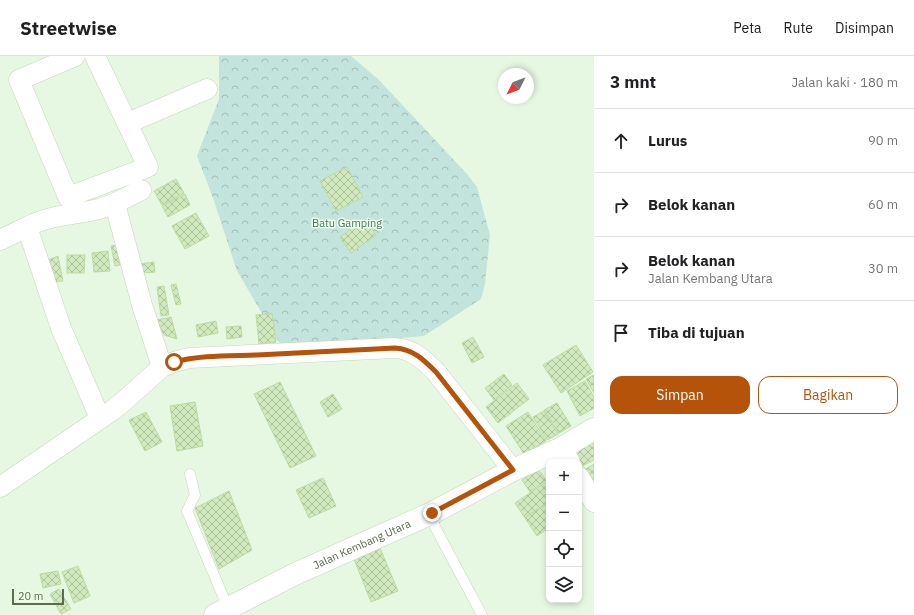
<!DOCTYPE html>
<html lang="id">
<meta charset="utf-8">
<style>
:root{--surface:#fff;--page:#f6f6f6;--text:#202124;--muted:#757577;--line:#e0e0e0;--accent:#b45309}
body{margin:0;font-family:"IBM Plex Sans",sans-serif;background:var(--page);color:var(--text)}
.controls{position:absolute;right:12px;bottom:12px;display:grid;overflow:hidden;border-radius:8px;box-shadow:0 2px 6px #0003}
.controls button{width:36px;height:36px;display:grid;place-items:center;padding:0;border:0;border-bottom:1px solid var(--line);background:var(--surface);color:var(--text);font:20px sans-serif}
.compass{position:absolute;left:498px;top:12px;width:36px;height:36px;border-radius:50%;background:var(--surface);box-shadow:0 2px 6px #0003;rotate:228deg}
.scale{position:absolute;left:12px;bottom:10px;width:52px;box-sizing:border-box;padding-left:4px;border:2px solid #5c6c4c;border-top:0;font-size:11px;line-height:14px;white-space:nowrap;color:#5c6c4c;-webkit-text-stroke:3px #ecfce7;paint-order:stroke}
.stop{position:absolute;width:12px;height:12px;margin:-9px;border:3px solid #b45309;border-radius:50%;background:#fff}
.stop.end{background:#b45309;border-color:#fff;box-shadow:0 1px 4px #0008}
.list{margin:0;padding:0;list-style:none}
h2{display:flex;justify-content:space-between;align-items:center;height:52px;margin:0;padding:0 16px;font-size:17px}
h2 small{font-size:13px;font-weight:400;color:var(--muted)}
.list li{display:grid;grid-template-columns:26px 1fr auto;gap:12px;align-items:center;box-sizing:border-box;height:64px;padding:0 16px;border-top:1px solid var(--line)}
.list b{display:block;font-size:15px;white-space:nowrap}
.list p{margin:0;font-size:13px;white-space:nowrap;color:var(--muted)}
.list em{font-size:13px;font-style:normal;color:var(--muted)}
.actions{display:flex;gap:8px;padding:12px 16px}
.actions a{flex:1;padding:9px 0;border:1px solid var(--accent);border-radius:12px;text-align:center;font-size:14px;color:var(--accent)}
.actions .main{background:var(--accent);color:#fff}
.icon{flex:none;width:22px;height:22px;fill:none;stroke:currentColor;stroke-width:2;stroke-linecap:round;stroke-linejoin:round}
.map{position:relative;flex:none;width:594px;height:559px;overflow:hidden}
header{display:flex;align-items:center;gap:24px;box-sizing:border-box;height:56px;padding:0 20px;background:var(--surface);border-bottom:1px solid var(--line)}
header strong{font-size:19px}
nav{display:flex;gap:22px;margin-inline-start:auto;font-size:14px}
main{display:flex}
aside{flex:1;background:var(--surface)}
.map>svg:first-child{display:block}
.forest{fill:url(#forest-crowns)}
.building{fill:url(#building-cross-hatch);stroke:#bbdba0}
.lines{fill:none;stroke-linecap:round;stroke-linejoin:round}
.service-casing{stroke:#c5d6ba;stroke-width:11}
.minor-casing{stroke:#c5d6ba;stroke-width:21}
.tertiary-casing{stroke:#c5d6ba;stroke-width:23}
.service{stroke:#fff;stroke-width:10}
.minor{stroke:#fff;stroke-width:20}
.tertiary{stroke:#fff;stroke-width:22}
.route{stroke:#b45309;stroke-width:5}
.labels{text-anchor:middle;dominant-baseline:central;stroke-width:3;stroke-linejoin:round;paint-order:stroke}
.park-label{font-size:11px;fill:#497770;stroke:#ecfce7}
.street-label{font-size:11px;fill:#5c6c4c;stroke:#ecfce7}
</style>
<header>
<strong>Streetwise</strong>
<nav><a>Peta</a><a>Rute</a><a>Disimpan</a></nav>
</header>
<main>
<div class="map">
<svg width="594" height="559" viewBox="0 0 594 559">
<defs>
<pattern id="forest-crowns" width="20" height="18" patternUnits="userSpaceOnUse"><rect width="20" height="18" fill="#c3e4dc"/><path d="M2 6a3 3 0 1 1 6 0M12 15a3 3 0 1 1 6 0" fill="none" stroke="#a2bdb5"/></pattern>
<pattern id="building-cross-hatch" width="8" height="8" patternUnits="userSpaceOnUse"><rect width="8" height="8" fill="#d1eabd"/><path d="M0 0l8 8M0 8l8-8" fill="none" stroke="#adc29c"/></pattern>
</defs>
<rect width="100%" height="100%" fill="#e7f8e2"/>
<path class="forest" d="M219 0H351L379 24 467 118 477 131 490 179 485 228 481 243 424 280 283 293 237 215 213 142 197 100 219 43Z"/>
<path class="building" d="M347 111 363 141 336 155 320 125Z
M176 123 184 137 162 149 154 135Z
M185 138 190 149 168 161 162 150Z
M196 157 209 180 185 193 172 170Z
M365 163 376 179 351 197 340 181Z
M116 189 120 209 115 210 111 190Z
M108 195 110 215 94 216 92 197Z
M67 199H85L84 217H67Z
M58 200 63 225 49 226 46 205Z
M154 206 155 216 141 217 140 208Z
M176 228 181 248 176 249 171 229Z
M164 230 169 259 161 260 157 231Z
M272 257 276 286 259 288 256 259Z
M171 261 177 283 164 279 157 264Z
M216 265 218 277 198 281 196 269Z
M241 270 242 281 227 283 226 271Z
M473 281 484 301 472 307 462 287Z
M576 289 593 316 561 337 543 309Z
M504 318 512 329 494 344 485 332Z
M594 319V337L586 323Z
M585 325 594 341V352L580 360 567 335Z
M280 326 316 400 290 412 254 338Z
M517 327 529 343 498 367 486 351Z
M333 338 342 353 328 361 320 346Z
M195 346 203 390 177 395 170 350Z
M557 347 571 370 559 377 544 354Z
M544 355 558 378 547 384 533 361Z
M146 356 162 386 145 395 129 364Z
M528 356 546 385 524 398 506 370Z
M594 385V404L582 410 574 396Z
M594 408V430L584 414Z
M538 413 546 424 530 436 522 424Z
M323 422 336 450 309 462 296 434Z
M546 426 549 430V445L525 462 515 447Z
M229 435 252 494 219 513 195 452Z
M549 446V472L537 480 525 462Z
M380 492 398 535 371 546 354 503Z
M78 510 90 540 74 547 62 516Z
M58 515 61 528 43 532 40 518Z
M59 533 71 553 61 558 50 538Z"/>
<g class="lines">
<g class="service-casing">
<path id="service" d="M190 418 195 439 187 455 228 552
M432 457 435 471 482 559"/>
</g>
<g class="minor-casing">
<path id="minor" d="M75 0 19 24 68 141 148 111 95 0
M128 67 207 33
M115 148 142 249 162 311
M27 171C48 159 75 159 99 153 114 149 127 141 141 134
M0 184 27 171 61 272 100 362
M562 392 570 406
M579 421 594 446
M0 431 113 354 125 344 162 311 174 306 189 302 395 292C413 293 424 304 436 316L513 414"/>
</g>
<g class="tertiary-casing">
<g id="tertiary">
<path id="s1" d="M215 559 295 518 432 457 513 414 562 392 594 373"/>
</g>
</g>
<use href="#service" class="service"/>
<use href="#minor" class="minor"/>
<use href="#tertiary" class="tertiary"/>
</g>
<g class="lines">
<path class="route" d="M174 306C201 299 229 300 257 299 303 297 349 294 395 292 413 293 424 304 436 316L513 414 432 457"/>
</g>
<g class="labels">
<g class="park-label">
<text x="347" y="167">Batu Gamping</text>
</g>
<g class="street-label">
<text stroke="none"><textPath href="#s1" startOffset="163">Jalan Kembang Utara</textPath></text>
</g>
</g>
</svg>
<div class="controls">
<button>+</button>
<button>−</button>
<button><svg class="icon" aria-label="locate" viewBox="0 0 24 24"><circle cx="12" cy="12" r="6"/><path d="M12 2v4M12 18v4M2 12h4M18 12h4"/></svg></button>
<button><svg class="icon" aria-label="layers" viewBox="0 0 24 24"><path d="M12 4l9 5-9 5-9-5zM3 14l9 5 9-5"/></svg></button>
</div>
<svg class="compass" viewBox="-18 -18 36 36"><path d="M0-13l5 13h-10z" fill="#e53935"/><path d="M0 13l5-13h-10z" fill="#757577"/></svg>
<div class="scale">20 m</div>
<div class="stop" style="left:174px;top:306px"></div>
<div class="stop end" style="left:432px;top:457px"></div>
</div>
<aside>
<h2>3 mnt<small>Jalan kaki · 180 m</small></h2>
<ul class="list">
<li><svg class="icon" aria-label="ahead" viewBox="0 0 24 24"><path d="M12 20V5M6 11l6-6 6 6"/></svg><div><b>Lurus</b></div><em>90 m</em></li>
<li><svg class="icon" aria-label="right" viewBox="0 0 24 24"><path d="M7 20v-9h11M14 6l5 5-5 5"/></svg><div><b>Belok kanan</b></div><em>60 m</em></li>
<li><svg class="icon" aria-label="right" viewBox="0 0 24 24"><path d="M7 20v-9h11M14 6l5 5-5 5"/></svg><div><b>Belok kanan</b><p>Jalan Kembang Utara</p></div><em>30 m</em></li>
<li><svg class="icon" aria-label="arrive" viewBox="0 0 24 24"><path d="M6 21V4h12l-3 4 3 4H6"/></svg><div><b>Tiba di tujuan</b></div></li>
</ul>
<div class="actions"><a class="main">Simpan</a><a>Bagikan</a></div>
</aside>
</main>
